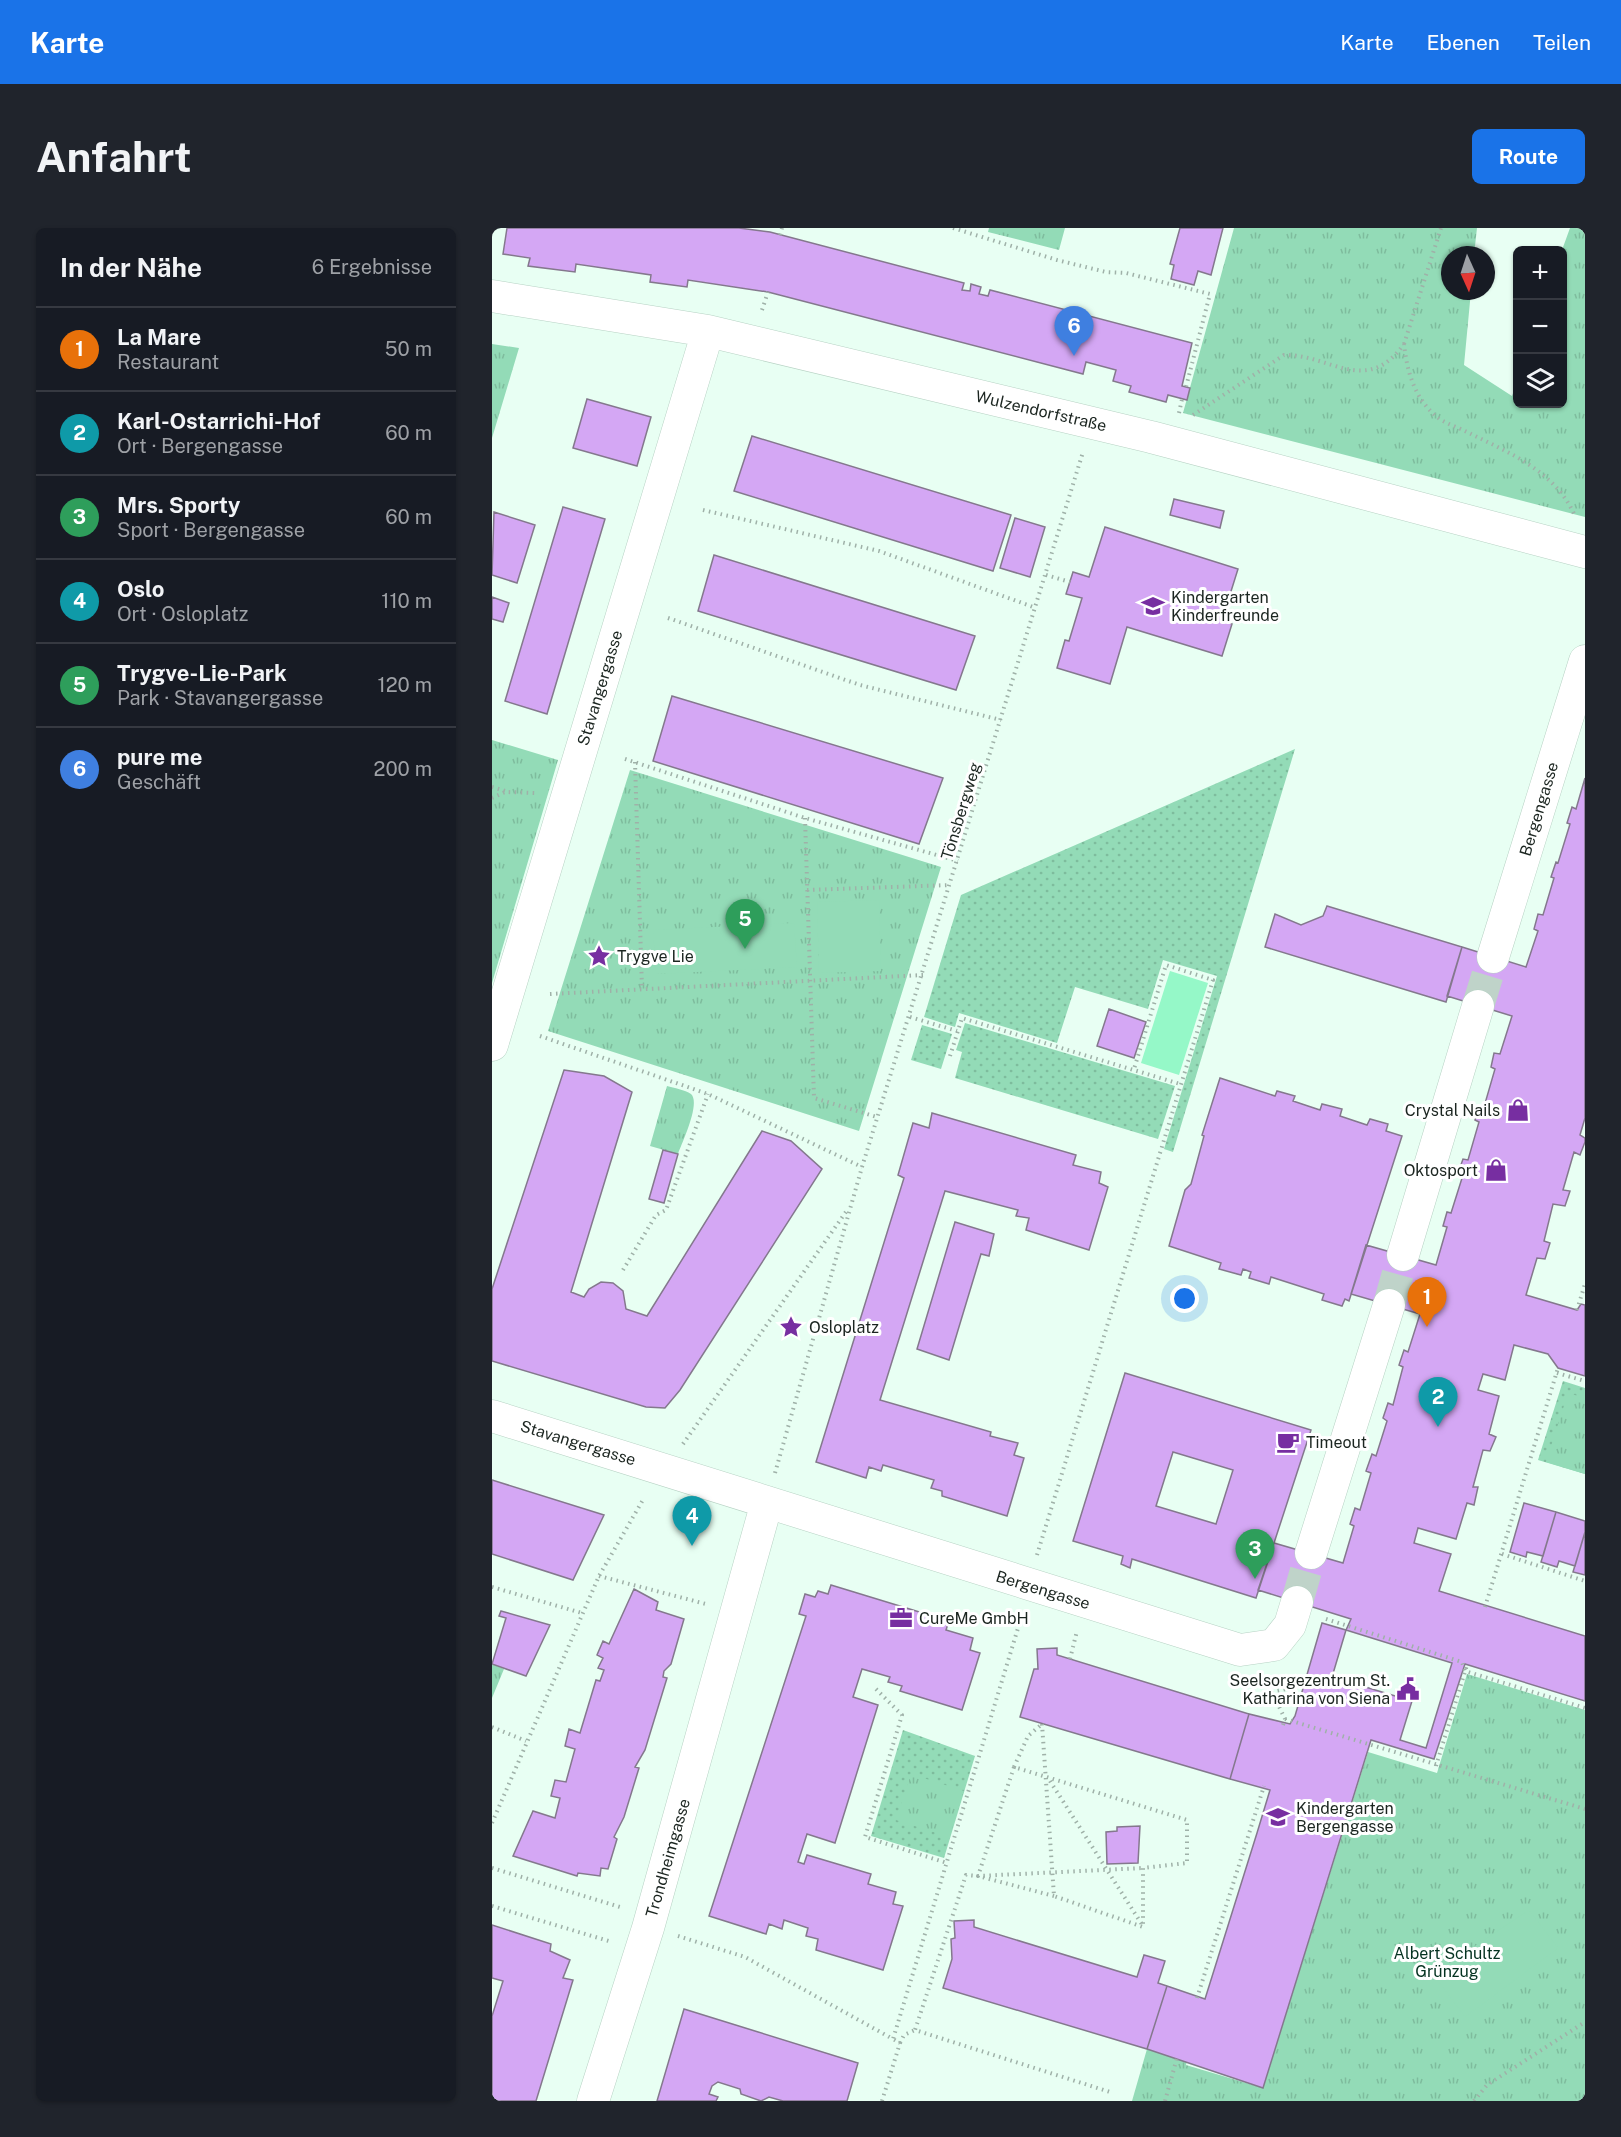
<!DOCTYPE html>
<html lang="de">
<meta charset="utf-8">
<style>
:root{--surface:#171b24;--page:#20242c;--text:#f1f3f6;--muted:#9ea1a6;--line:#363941;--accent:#1a73e8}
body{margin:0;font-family:"Public Sans",sans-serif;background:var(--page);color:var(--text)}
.controls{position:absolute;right:18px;top:18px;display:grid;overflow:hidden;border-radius:9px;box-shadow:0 2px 4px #0004}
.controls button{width:54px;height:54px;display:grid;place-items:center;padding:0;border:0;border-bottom:2px solid var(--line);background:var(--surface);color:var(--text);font:30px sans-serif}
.compass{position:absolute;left:949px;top:18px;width:54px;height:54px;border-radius:50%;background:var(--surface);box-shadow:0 2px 4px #0004;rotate:177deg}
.you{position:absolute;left:693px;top:1071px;width:21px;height:21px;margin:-15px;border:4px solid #fff;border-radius:50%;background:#1a73e8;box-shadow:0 0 0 9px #1a73e833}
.badge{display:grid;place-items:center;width:39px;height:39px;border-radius:50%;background:var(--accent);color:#fff;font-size:20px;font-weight:700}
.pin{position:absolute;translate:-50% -50px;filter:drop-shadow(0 2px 3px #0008)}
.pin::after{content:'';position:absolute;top:32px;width:21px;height:18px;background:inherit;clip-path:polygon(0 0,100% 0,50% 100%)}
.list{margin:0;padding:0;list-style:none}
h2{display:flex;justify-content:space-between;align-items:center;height:78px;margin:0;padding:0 24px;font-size:26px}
h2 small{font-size:20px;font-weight:400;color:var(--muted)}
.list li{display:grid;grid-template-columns:39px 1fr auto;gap:18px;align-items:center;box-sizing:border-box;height:84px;padding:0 24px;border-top:2px solid var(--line)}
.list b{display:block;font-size:22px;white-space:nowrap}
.list p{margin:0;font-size:20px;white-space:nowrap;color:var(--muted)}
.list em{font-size:20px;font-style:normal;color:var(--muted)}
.icon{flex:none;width:33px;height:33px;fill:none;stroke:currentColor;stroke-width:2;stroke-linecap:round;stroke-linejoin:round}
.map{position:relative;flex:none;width:1093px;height:1873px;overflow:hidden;border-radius:9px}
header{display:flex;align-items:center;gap:36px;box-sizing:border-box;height:84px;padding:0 30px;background:var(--accent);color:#fff}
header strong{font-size:28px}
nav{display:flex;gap:33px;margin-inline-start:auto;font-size:21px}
.intro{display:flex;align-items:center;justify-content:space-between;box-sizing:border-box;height:144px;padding:0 36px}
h1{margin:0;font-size:42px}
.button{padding:15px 27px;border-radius:9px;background:var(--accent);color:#fff;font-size:21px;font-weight:700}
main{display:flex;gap:36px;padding:0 36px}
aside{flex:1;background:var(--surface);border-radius:9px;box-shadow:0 2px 4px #0004}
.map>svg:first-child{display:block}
.grass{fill:url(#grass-dots)}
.park{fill:url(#park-tufts)}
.pitch{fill:#93dbb7}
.water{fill:#95f8c8}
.building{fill:#d4a7f4;stroke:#84788d;stroke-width:1.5;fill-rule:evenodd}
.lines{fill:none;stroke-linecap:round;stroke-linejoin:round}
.minor-tunnel{stroke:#bfd3c9;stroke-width:32;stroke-dasharray:32 16;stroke-linecap:butt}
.minor-casing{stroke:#b7d2c4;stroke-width:33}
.path{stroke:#9fb1a8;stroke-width:4;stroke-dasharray:1.5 4.5;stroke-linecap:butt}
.minor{stroke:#fff;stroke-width:32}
.labels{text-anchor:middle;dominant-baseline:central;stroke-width:6;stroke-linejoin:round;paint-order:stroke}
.street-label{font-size:16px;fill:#1b2520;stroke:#fff}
.poi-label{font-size:16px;fill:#1b2520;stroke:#fff;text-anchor:start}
.park-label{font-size:16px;fill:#053321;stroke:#fff}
</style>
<header>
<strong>Karte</strong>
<nav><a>Karte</a><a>Ebenen</a><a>Teilen</a></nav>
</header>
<div class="intro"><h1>Anfahrt</h1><a class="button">Route</a></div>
<main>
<aside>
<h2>In der Nähe<small>6 Ergebnisse</small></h2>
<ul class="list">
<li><span class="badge" style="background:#e8710a">1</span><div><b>La Mare</b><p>Restaurant</p></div><em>50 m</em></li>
<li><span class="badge" style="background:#0f9aa8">2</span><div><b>Karl-Ostarrichi-Hof</b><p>Ort · Bergengasse</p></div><em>60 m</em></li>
<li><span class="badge" style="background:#2e9e5b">3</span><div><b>Mrs. Sporty</b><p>Sport · Bergengasse</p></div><em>60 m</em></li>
<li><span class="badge" style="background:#0f9aa8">4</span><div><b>Oslo</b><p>Ort · Osloplatz</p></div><em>110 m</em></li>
<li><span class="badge" style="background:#2e9e5b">5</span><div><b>Trygve-Lie-Park</b><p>Park · Stavangergasse</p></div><em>120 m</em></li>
<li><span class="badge" style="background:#3f7fe0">6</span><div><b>pure me</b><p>Geschäft</p></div><em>200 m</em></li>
</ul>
</aside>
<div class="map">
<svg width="1093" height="1873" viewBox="0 0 1093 1873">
<defs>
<pattern id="grass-dots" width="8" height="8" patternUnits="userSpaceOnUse" patternTransform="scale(1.5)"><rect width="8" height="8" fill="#93dbb7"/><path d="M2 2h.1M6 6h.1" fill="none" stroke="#7ebc9d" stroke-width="1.8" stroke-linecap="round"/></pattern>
<pattern id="park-tufts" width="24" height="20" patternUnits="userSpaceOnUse" patternTransform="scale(1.5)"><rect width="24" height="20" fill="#93dbb7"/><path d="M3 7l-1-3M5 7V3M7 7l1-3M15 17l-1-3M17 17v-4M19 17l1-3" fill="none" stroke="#7ebc9d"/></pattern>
</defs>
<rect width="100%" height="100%" fill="#e8fff3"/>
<path class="grass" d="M803 521 681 924 672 921 725 748 671 732 656 781 583 759 565 815 467 785 463 799 432 789 469 667Z
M473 795 683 858 666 911 463 850 470 824 464 822Z
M430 797 460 806 449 841 419 832Z
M1071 1153 1093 1160V1246L1046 1232Z
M411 1502 483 1528 452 1630 379 1608Z"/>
<path class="park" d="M497 0H573L567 22 496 4Z
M742 0H985L982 27H958V63H979L972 137 1020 168 1025 154 1026 176H1070V22L1078 0H1093V289L691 185Z
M0 116 27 120 0 210Z
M0 512 66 532 0 755Z
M138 542 449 639 367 903 56 803Z
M175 858C182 860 193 862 199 866 209 875 190 915 186 926L158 918Z
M1076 1165 1093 1170V1246L1054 1234Z
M0 1436 12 1441 0 1470Z
M975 1446 1093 1482V1873H640L655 1821 695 1833 694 1837 771 1860 876 1524 945 1545Z
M419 1546 472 1563 457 1609 404 1592Z"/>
<path class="pitch" d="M387 672 389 743 327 745 325 674Z
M302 695 305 739 164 746 161 702Z
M1037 1682 1066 1720 973 1789 941 1746Z"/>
<path class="water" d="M678 743 716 755 687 847 649 835Z"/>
<path class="building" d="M15 0H247L278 4 472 55 470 62 478 63 479 56 489 59 487 66 496 68 498 62 700 115 690 158 698 160 695 172 676 167 674 174 637 164 639 158 621 153 624 142 594 134 591 146 276 64 196 52 195 59 158 54 159 47 84 36 83 44 36 38 38 30 11 26Z
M688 0H731L719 47 706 43 702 57 679 51 682 37 678 36Z
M95 171 159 189 145 238 81 220Z
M260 208 519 287 501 343 242 263Z
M682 271 732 283 728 300 678 287Z
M71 279 113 291 55 486 13 473Z
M2 284 43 297 25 355 0 347Z
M523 290 553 299 538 349 508 340Z
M613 299 746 341 730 392 740 396 730 428 635 399 618 456 565 440 573 412 577 413 590 370 574 366 581 344 597 349Z
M222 327 483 408 464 462 206 383Z
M0 369 17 375 11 394 0 391Z
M180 468 451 550 427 616 161 533Z
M1093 550V890L1088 907 1093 910V914L1088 927 1082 924 1071 962 1078 963 1073 978 1061 976 1052 1013 1058 1015 1053 1031 1045 1030 1034 1067 1085 1082 1089 1076 1093 1077V1148L1066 1140 1056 1126 1022 1117 1013 1152 991 1146 986 1162 1007 1168 997 1206 1004 1209 998 1223 991 1222 981 1259H986L982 1277 975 1275 964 1311 926 1300 922 1315 959 1326 947 1363 1093 1408V1473L973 1436 942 1531 879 1512 771 1860 655 1821 675 1758 713 1771 765 1605 778 1562 738 1551 757 1486 798 1496 803 1488 830 1395 854 1402 859 1391 766 1362 782 1315 851 1335 862 1298 858 1296 863 1280 868 1282 879 1245 874 1243 880 1226 884 1228 895 1193 891 1190 896 1175 901 1177 911 1139 907 1137 912 1122 916 1124 928 1086 859 1066 874 1017 944 1037 955 999 951 998 955 984 959 985 971 947 966 945 971 931 976 932 987 894 983 892 987 878 992 879 1003 841 999 839 1002 825 1008 826 1020 788 955 768 970 719 1034 739 1046 703 1042 701 1046 686 1051 687 1062 650 1059 649 1064 634 1066 635 1078 596 1075 595 1080 579 1084 581Z
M835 678 970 719 954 774 773 719 783 686 809 697 831 688Z
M617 781 654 794 642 830 605 818Z
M72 842 112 848 140 864 79 1064 92 1069 97 1061 109 1054 121 1055 131 1063 134 1081 155 1088 270 903 299 913 330 941 188 1162 173 1180 154 1179 0 1133V1061Z
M728 850 783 868 785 863 803 868 801 873 828 882 830 876 850 881 848 888 875 897 878 891 896 896 894 903 910 908 857 1073 853 1071 850 1078 830 1072 832 1066 779 1049 777 1056 757 1050 759 1044 751 1041 749 1047 727 1041 729 1035 677 1018 693 962 699 956 712 908 710 907Z
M440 885 584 927 581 937 609 944 607 955 616 959 597 1022 534 1002 537 990 524 988 526 982 453 963 388 1172 499 1204 498 1208 526 1215 522 1227 532 1230 515 1288 450 1268V1263L439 1260 442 1252 391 1237 389 1243 377 1239 374 1250 324 1234 412 950 406 947 421 895 437 900Z
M171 922 186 926 172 975 157 971Z
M463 994 502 1006 497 1028 489 1026 457 1132 425 1121Z
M633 1145 819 1202 764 1370 640 1331 638 1340 629 1336 631 1328 581 1313ZM681 1224 741 1242 724 1296 664 1278Z
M0 1252 112 1287 81 1352 0 1326Z
M1032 1275 1064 1284 1051 1328 1035 1324 1034 1329 1018 1324Z
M1064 1284 1093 1293V1304L1083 1338 1067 1333 1065 1339 1049 1334Z
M1093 1304V1347L1081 1344Z
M339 1357 457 1393 454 1402 481 1410 478 1422 488 1425 470 1482 408 1463 410 1458 396 1454 398 1449 370 1441 361 1469 386 1477 343 1615 315 1606 306 1634 312 1636 315 1627 379 1646 376 1656 404 1664 401 1676 411 1678 391 1742 324 1722 326 1711 314 1708 316 1700 292 1692 290 1701 277 1696 274 1706 217 1688 314 1388 307 1386 313 1366 323 1369 326 1363 336 1366Z
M142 1361 166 1374 164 1382 192 1391 179 1436 172 1443 171 1449 175 1450 153 1522 143 1539 147 1540 132 1589 122 1609 125 1611 116 1641 109 1640 108 1648 86 1645 85 1648 21 1628 41 1583 63 1590 68 1570 59 1568 63 1552 74 1554 83 1521 73 1518 77 1501 88 1505 104 1452 108 1453 112 1442 106 1440 111 1430 105 1427 111 1413 117 1416Z
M9 1383 58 1397 34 1448 0 1436 14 1390 7 1388Z
M854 1402 960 1435 934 1520 908 1512 920 1473 840 1449Z
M565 1420V1427L757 1486 738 1551 528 1489 542 1441H546L545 1421Z
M648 1598 646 1635 615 1636 614 1604 625 1603V1599Z
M482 1692V1699L645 1749 652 1727 673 1733 666 1755 675 1758 655 1821 451 1760 460 1731 459 1711 463 1710 462 1693Z
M0 1697 59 1716 58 1723 78 1732 71 1750 81 1752 44 1873H0V1788L11 1753 0 1750Z
M192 1781 366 1835 355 1873H291L277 1869 269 1873 249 1866 248 1861 226 1854 220 1858 217 1866 226 1869 224 1873H165Z"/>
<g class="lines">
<path class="minor-tunnel" d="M986 778 1001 729
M897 1077 911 1027
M805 1374 819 1325"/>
<g class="minor-casing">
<path id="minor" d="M0 68 216 103 659 209 1093 324
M1001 729 1093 433
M0 817 216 103
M911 1027 986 778
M0 1188 748 1422 782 1417 798 1397 805 1374
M819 1325 897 1077
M101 1873 156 1700 275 1274"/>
</g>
<path class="path" d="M461 0 565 32 614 44 634 45 718 66 694 159
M288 7 290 0
M270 82 276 64
M912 116 949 0
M687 185 690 171
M701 187 792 127C838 126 874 169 912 116 915 143 922 170 945 189 952 195 965 199 973 203 1015 224 1063 242 1083 288
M211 282 387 323 544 380
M554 347 578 354
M176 390 368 457 509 492
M133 531 313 590 466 633
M143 534 150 761
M0 559 13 563
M0 570 13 564 43 565
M313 590 322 870 385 889
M315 662 459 657
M58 766 431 747
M418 789 465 803
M48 808 216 866 370 939
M458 828 470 790 688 856
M131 1042 164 987 174 982 216 866
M1085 1082 1093 1056
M1065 1145 1093 1153
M191 1216 356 981
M283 1245 370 939 591 224
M1010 1326 1093 1353
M545 1327 721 752 674 737 642 841
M107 1348 214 1376
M0 1359 90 1385
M993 1379 1066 1140
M834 1391 970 1434 973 1443 1093 1480
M578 1431 585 1403
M384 1461 410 1487 373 1609 455 1635
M793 1491 1093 1581
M550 1496 562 1668 651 1699V1640L695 1635V1592L522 1539 486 1648 474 1647 423 1802 618 1864
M791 1497 793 1491 780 1464 808 1458
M0 1499 34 1513
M944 1538 975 1437
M522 1539 536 1508 550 1496
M558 1553 651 1698
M0 1595 107 1348 152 1270
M0 1640 128 1679
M562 1668 486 1648 651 1640
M0 1678 120 1714
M186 1708 253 1729 401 1811 530 1387
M705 1770 772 1558
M408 1815 412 1807 423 1802
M390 1873 408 1815 401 1811
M673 1873 685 1830
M982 1873 995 1857 1093 1794"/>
<use href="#minor" class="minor"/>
</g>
<defs>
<g id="school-bare" transform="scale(1.8)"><path d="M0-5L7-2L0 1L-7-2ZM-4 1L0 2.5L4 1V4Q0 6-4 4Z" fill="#772ea1" stroke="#fff" stroke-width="2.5" paint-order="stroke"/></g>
<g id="sight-bare" transform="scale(1.8)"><path d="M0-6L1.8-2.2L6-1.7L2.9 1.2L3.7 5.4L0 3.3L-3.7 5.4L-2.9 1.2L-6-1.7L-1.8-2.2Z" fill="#772ea1" stroke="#fff" stroke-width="2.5" paint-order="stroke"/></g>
<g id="shop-bare" transform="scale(1.8)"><path d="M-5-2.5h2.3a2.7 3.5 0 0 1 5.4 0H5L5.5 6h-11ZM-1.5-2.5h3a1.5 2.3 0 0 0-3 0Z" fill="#772ea1" stroke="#fff" stroke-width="2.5" paint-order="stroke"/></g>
<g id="cafe-bare" transform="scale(1.8)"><path d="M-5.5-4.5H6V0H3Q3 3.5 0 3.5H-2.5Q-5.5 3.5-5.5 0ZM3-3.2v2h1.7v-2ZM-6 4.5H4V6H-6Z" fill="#772ea1" stroke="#fff" stroke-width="2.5" paint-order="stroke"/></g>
<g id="office-bare" transform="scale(1.8)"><path d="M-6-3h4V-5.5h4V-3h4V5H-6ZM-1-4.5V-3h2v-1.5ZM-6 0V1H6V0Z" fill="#772ea1" stroke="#fff" stroke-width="2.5" paint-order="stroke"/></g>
<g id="civic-bare" transform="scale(1.8)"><path d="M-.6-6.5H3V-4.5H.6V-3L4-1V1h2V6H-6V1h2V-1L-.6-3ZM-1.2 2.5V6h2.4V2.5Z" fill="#772ea1" stroke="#fff" stroke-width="2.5" paint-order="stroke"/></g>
</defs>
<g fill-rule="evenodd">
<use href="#school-bare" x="661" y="378"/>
<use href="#sight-bare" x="107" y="728"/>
<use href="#shop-bare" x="1026" y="882"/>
<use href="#shop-bare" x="1004" y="942"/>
<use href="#sight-bare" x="299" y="1099"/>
<use href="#cafe-bare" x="796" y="1214"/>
<use href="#office-bare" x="409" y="1390"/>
<use href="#civic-bare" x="916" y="1461"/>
<use href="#school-bare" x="786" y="1589"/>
</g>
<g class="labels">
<g class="street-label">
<text transform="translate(549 183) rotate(13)">Wulzendorfstraße</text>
<text transform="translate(108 460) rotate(-73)">Stavangergasse</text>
<text transform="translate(1047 581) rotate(-73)">Bergengasse</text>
<text transform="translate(469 583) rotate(-73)">Tönsbergweg</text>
<text transform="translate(86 1215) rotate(17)">Stavangergasse</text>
<text transform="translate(551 1362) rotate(17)">Bergengasse</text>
<text transform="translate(176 1630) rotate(-74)">Trondheimgasse</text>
</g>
<g class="poi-label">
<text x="679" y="369">Kindergarten<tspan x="679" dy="18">Kinderfreunde</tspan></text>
<text x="125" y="728">Trygve Lie</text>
<text x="1008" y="882" text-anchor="end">Crystal Nails</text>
<text x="986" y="942" text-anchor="end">Oktosport</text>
<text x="317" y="1099">Osloplatz</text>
<text x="814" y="1214">Timeout</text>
<text x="427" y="1390">CureMe GmbH</text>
<text x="898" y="1452" text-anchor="end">Seelsorgezentrum St.<tspan x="898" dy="18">Katharina von Siena</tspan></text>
<text x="804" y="1580">Kindergarten<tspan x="804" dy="18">Bergengasse</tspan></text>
</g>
<g class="park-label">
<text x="955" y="1725">Albert Schultz<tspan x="955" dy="18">Grünzug</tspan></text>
</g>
</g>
</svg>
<div class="controls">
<button>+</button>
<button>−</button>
<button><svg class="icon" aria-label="layers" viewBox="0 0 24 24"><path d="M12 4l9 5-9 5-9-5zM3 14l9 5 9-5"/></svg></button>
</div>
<svg class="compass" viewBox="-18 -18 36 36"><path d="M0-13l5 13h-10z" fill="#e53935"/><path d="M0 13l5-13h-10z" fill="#9ea1a6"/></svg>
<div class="you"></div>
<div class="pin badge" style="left:935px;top:1099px;background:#e8710a">1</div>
<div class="pin badge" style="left:946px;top:1199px;background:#0f9aa8">2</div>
<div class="pin badge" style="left:763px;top:1351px;background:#2e9e5b">3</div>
<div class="pin badge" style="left:200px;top:1318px;background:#0f9aa8">4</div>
<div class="pin badge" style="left:253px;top:721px;background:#2e9e5b">5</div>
<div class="pin badge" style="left:582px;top:128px;background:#3f7fe0">6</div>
</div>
</main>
